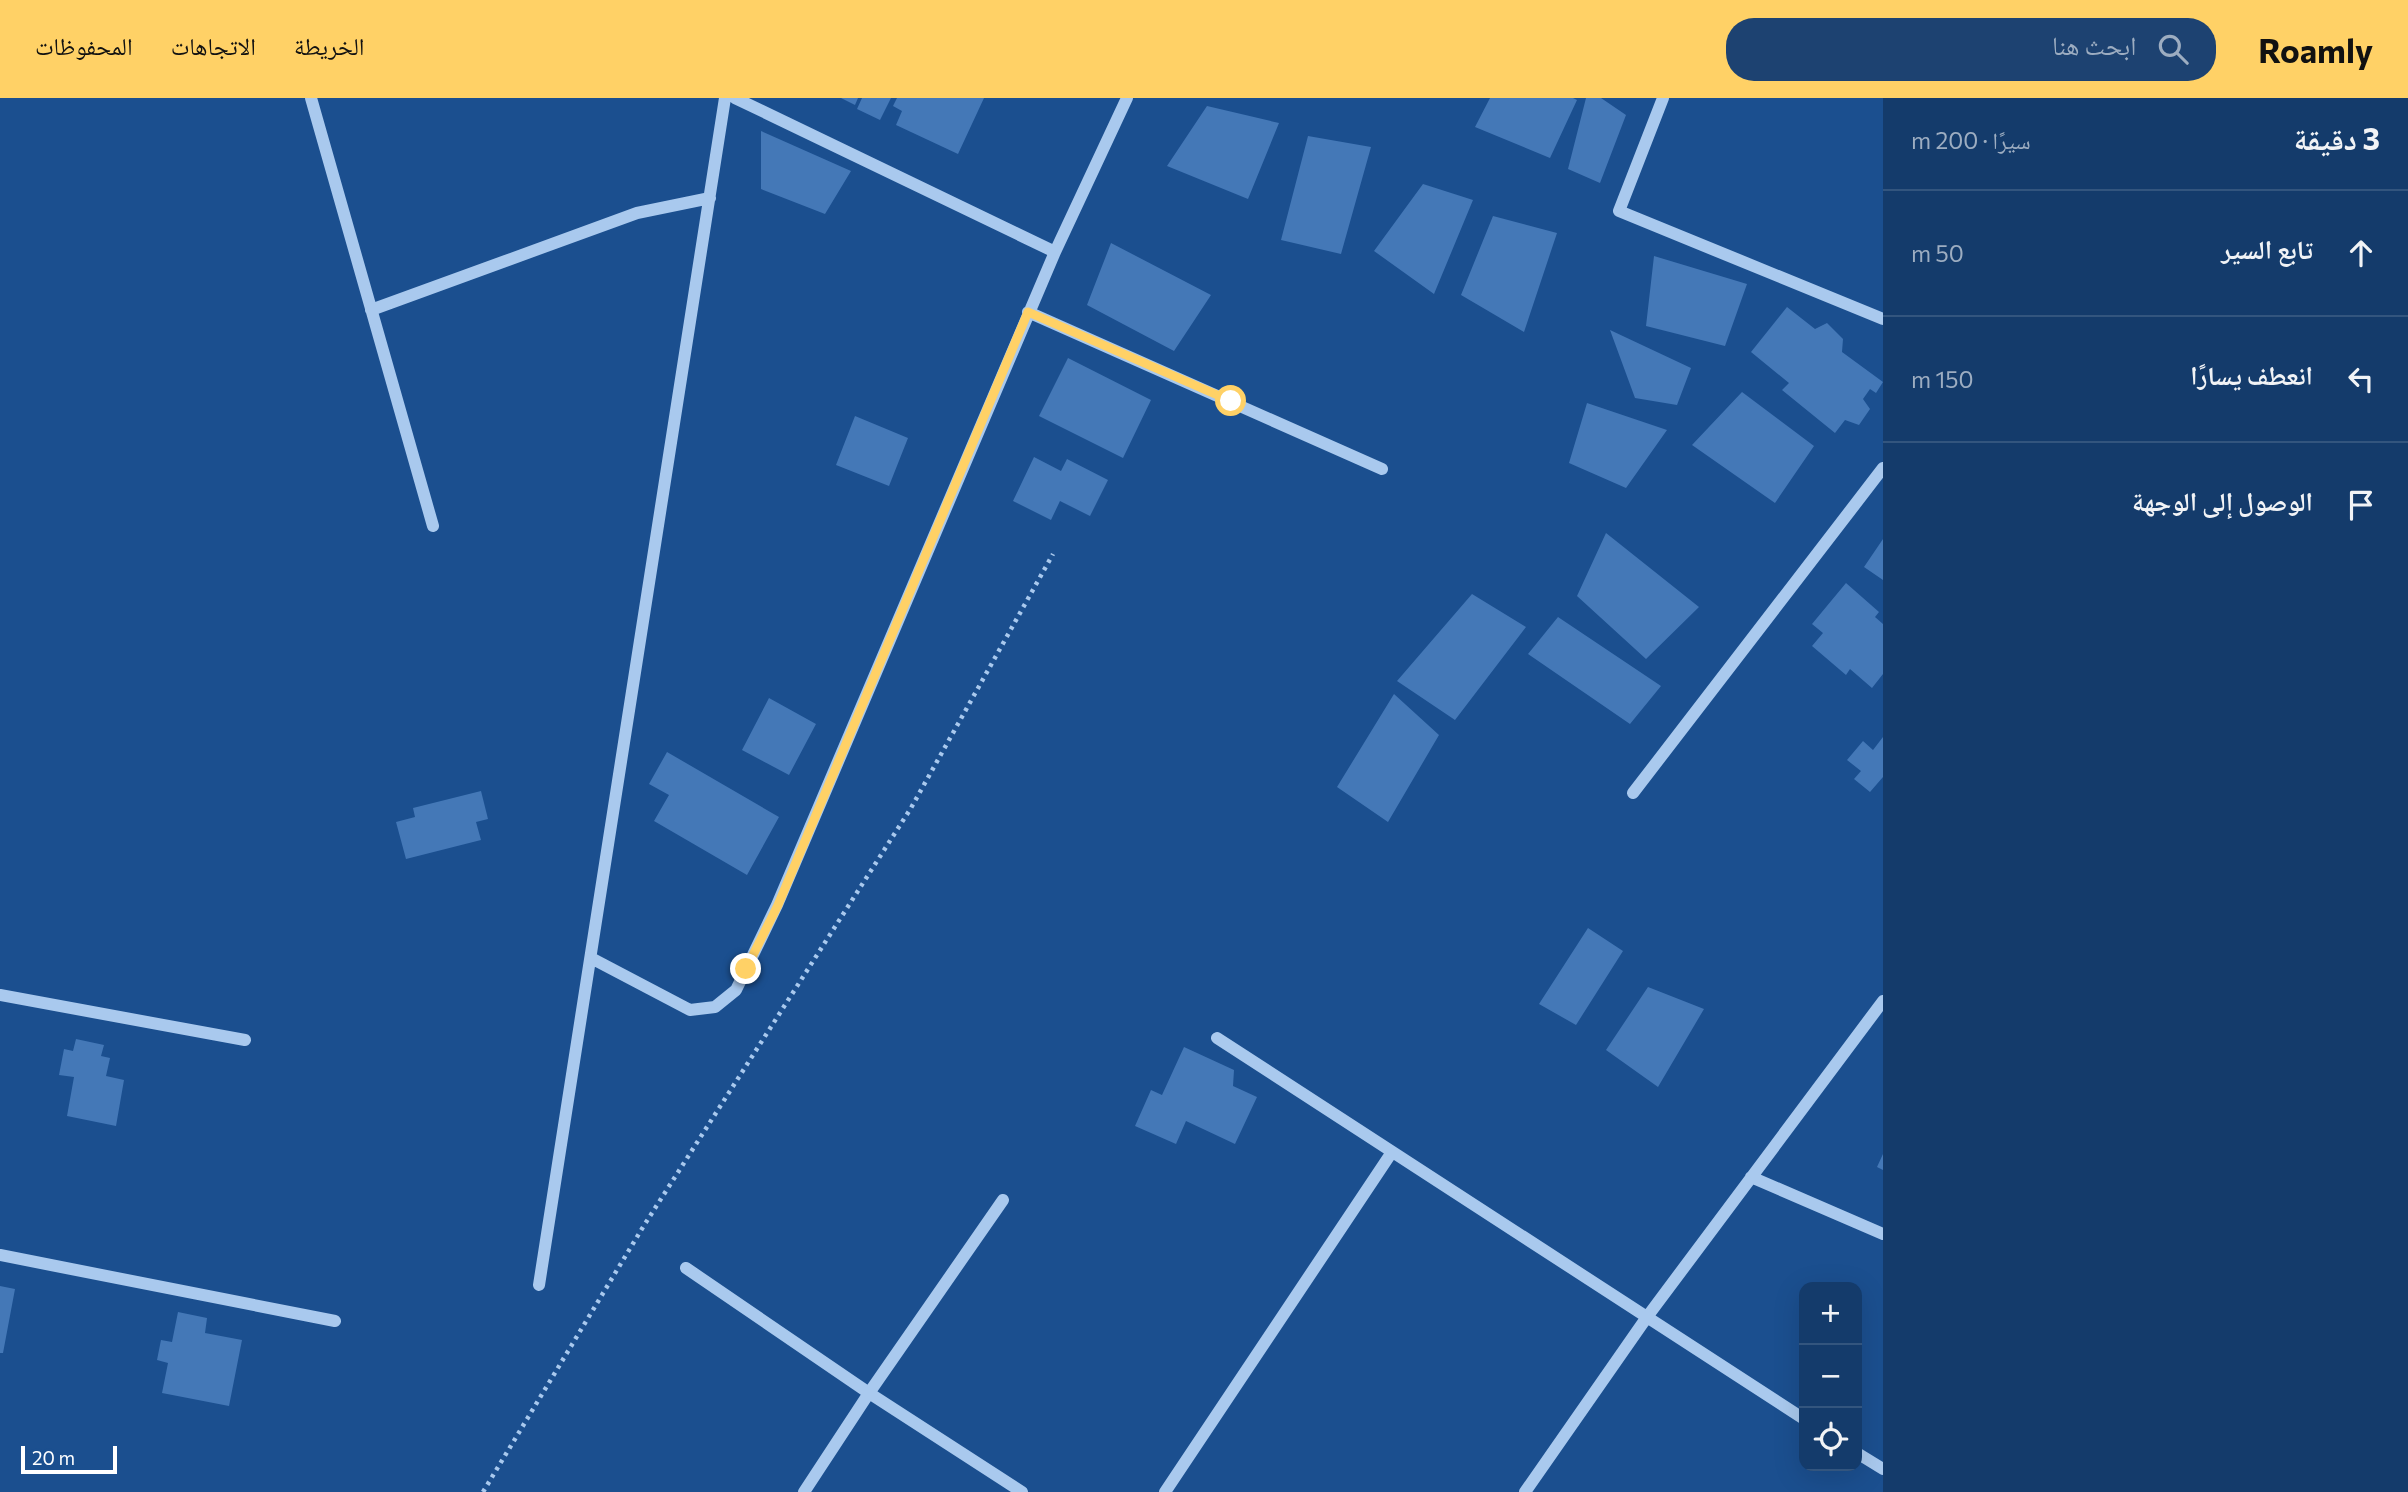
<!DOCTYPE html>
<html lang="ar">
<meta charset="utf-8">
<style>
:root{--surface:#143b6b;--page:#1d4271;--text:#f1f3f6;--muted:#9dadc1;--line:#33557e;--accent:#ffd166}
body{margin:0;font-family:Commissioner,"Noto Naskh Arabic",sans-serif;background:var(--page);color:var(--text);direction:rtl}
.controls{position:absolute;right:21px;bottom:21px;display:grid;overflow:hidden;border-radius:14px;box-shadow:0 7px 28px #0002}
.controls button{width:63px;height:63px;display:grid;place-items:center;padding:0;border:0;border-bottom:2px solid var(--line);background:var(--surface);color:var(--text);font:35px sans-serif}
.scale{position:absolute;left:21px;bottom:18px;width:96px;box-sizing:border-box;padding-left:7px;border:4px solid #fff;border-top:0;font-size:19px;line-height:24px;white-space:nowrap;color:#fff;-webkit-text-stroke:5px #1b4f8f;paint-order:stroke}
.stop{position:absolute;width:21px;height:21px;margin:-16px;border:5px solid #ffd166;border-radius:50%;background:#fff}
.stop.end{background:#ffd166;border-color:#fff;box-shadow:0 2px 7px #0008}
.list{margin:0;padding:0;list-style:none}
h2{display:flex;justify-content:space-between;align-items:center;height:91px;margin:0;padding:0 28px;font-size:30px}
h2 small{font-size:23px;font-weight:400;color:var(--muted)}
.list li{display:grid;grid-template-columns:46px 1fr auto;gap:21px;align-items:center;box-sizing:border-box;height:126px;padding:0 28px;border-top:2px solid var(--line)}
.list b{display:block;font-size:26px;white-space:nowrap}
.list em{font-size:23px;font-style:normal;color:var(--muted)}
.icon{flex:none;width:38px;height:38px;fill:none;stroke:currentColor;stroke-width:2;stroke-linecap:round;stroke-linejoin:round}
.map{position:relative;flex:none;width:1883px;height:1394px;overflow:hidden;direction:ltr}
header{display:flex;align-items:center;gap:42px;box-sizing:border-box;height:98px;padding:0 35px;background:var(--accent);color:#111}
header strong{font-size:33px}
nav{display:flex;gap:38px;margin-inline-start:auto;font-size:24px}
.search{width:490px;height:63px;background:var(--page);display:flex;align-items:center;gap:18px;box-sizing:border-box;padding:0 24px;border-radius:28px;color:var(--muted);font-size:26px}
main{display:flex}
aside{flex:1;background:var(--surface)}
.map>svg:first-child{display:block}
.building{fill:#4478b7}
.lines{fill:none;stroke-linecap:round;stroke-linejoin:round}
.path{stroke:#a9c9ee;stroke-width:4.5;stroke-dasharray:3.5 5;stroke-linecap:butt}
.minor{stroke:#a9c9ee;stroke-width:12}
.route{stroke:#ffd166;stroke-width:9}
</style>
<header>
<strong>Roamly</strong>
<div class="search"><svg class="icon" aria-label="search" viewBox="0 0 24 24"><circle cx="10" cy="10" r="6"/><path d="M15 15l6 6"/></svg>ابحث هنا</div>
<nav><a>الخريطة</a><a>الاتجاهات</a><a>المحفوظات</a></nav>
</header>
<main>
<aside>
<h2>3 دقيقة<small>سيرًا · 200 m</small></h2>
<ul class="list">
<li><svg class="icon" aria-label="ahead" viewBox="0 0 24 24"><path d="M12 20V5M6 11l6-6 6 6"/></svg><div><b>تابع السير</b></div><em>50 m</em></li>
<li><svg class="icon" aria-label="left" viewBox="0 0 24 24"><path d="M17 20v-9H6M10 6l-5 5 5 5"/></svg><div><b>انعطف يسارًا</b></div><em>150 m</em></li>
<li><svg class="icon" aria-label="arrive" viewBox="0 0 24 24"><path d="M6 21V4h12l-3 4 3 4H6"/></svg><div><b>الوصول إلى الوجهة</b></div></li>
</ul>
</aside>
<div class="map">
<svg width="1883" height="1394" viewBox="0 0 1883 1394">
<rect width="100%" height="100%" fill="#1b4f8f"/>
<path class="building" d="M841 0H858L855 7Z
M862 0H891L880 22 857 11Z
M897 0H984L958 56 896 27 902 13 893 8Z
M1490 0H1573L1577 2 1550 60 1475 29Z
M1586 0H1601L1626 17 1600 85 1568 71Z
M1207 8 1279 25 1248 101 1167 68Z
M761 33 851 73 825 116 761 91Z
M1308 38 1371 49 1341 156 1281 142Z
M1423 86 1473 102 1434 196 1374 153Z
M1493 118 1557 135 1524 234 1461 197Z
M1111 145 1211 197 1174 253 1087 207Z
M1654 158 1747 186 1725 248 1646 228Z
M1787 209 1815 231 1827 225 1843 241 1842 254 1883 284 1876 295 1870 291 1863 301 1870 311 1859 327 1845 322 1835 335 1782 292 1789 285 1751 254Z
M1610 232 1691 270 1677 307 1635 300Z
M1068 260 1151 302 1123 360 1039 318Z
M1742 294 1814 348 1775 405 1692 347Z
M1587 305 1667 332 1626 390 1569 365Z
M855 318 908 340 889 388 836 367Z
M1034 359 1061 373 1067 361 1108 382 1090 418 1060 403 1051 422 1013 403Z
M1606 435 1699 509 1646 561 1577 498Z
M1883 441V482L1864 469Z
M1846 485 1879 514 1875 519 1883 526V576L1872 590 1850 571 1846 577 1812 548 1823 535 1812 526Z
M1472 496 1526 529 1455 622 1397 583Z
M1558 519 1661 588 1630 626 1528 556Z
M1394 596 1439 637 1388 724 1337 689Z
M769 600 816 626 789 677 742 652Z
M1883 639V679L1870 694 1854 681 1861 673 1847 662 1863 643 1873 652Z
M667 654 779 719 747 777 654 723 669 697 649 686Z
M481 693 488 721 476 724 481 742 406 761 396 724 415 719 413 710Z
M1588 830 1623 853 1576 927 1539 906Z
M1648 889 1704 911 1658 989 1606 952Z
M76 941 104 947 101 958 110 960 106 978 124 982 116 1028 67 1018 74 979 59 977 64 951 73 953Z
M1184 949 1234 972 1233 988 1257 999 1235 1046 1186 1023 1176 1046 1135 1028 1151 992 1162 997Z
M1883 1056V1072L1877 1069Z
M0 1188 15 1191 3 1255H0Z
M178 1214 207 1220 205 1235 242 1242 229 1308 162 1295 168 1265 157 1262 161 1242 172 1244Z"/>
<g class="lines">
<path class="path" d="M483 1394 643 1129 911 710 1053 456"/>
<path class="minor" d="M311 0 433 428
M735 0 1055 154 1127 0
M1663 0 1619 113 1883 221
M371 212 637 115 710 100
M1028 214 1382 371
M1633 695 1883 370
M591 860 690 912 715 909 736 892 777 807 1055 154
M0 897 245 942
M1217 940 1804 1321
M1751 1079 1883 1136
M0 1157 335 1223
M686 1170 869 1295 1022 1394
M539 1187 725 0
M1857 1355 1883 1371
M804 1394 869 1295 1003 1102
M1165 1394 1392 1054
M1525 1394 1647 1219 1883 903"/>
</g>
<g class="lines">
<path class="route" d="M746 871 778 807 1028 214 1231 303"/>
</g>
</svg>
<div class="controls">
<button>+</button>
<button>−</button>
<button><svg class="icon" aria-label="locate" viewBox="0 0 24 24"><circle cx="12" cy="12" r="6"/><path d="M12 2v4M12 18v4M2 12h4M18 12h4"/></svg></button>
</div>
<div class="scale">20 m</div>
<div class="stop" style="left:1231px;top:303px"></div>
<div class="stop end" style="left:746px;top:871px"></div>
</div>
</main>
